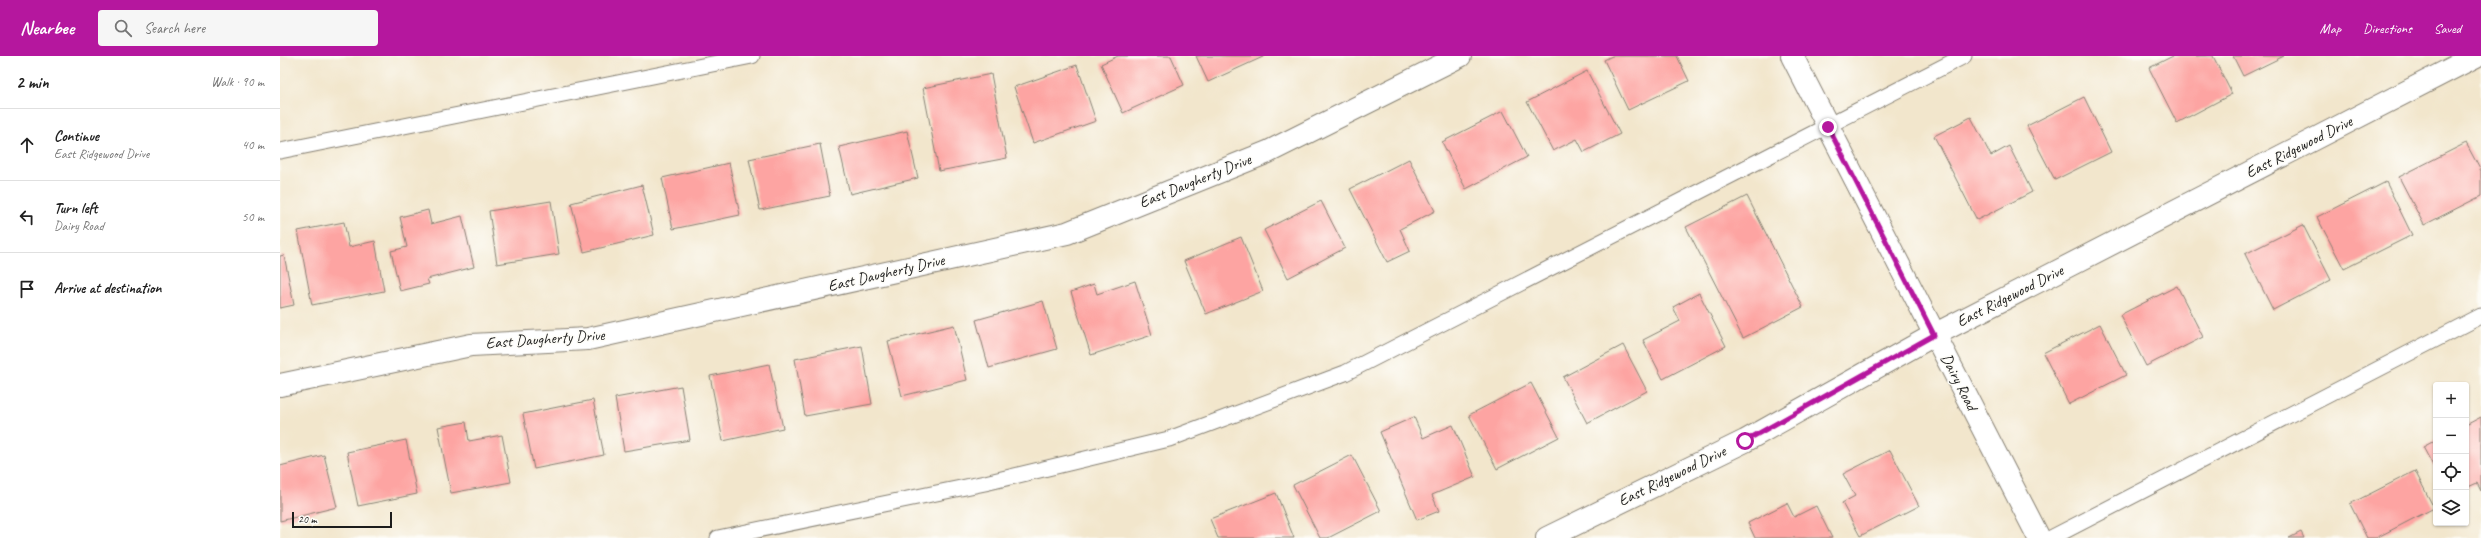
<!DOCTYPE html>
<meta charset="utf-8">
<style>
:root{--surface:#fff;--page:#f6f6f6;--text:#222;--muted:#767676;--line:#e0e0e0;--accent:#b5179e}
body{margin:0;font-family:Caveat,sans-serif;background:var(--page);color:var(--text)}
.controls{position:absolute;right:12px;bottom:12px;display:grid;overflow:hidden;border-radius:4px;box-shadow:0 1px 3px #0004}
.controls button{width:36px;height:36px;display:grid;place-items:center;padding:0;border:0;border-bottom:1px solid var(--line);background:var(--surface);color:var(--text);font:20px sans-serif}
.scale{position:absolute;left:12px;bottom:10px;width:100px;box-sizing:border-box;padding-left:4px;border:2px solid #1c1c1c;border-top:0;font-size:11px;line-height:14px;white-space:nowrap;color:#1c1c1c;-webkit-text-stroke:3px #fdfcf7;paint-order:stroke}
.stop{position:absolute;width:12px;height:12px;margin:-9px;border:3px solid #b5179e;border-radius:50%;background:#fff}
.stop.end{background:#b5179e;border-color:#fff;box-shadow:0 1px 4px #0008}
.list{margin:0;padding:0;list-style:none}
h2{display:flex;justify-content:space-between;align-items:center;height:52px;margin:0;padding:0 16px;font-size:17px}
h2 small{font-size:13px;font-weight:400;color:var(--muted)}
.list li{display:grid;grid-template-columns:26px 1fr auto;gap:12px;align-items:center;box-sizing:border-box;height:72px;padding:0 16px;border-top:1px solid var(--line)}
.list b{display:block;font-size:15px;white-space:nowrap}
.list p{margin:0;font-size:13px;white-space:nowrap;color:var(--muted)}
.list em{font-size:13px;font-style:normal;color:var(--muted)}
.icon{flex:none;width:22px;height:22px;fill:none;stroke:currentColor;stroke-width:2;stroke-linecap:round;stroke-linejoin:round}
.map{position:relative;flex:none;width:2201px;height:482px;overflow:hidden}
header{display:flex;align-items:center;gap:24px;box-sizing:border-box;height:56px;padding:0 20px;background:var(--accent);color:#fff}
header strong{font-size:19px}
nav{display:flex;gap:22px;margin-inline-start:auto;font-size:14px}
.search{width:280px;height:36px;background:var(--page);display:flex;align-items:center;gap:10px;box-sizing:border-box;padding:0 14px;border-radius:4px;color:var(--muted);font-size:15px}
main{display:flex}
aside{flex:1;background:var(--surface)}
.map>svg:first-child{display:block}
.building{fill:#fda4a2}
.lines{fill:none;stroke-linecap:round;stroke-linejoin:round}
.service-casing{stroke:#878174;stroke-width:17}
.minor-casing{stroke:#878174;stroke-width:24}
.tertiary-casing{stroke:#878174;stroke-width:24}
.service{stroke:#fff;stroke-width:15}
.minor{stroke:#fff;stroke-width:22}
.tertiary{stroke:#fff;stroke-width:22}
.route{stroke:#b5179e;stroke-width:5}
.labels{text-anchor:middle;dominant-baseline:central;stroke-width:3;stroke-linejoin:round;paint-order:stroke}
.street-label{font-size:16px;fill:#1c1c1c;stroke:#fdfcf7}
</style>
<header>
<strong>Nearbee</strong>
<div class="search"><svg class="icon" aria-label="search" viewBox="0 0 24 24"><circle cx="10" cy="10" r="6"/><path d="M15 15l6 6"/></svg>Search here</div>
<nav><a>Map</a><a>Directions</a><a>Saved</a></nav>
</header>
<main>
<aside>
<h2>2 min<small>Walk · 90 m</small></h2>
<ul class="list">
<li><svg class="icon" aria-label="ahead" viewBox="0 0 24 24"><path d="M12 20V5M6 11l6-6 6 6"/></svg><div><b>Continue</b><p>East Ridgewood Drive</p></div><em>40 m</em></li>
<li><svg class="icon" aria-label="left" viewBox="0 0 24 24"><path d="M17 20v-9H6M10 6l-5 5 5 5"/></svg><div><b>Turn left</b><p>Dairy Road</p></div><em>50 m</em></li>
<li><svg class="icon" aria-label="arrive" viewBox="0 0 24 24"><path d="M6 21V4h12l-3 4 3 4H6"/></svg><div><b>Arrive at destination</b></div></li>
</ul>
</aside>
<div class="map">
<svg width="2201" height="482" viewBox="0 0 2201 482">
<rect width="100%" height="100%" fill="#fdfcf7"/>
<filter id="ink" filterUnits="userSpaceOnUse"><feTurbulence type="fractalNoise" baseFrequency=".025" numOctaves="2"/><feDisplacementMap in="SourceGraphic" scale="8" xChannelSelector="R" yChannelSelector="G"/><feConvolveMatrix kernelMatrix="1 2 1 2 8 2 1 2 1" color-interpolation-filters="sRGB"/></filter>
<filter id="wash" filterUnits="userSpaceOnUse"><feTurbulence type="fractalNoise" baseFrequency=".012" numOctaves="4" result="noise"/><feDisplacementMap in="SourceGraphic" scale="16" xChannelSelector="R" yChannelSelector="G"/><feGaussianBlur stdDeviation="0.9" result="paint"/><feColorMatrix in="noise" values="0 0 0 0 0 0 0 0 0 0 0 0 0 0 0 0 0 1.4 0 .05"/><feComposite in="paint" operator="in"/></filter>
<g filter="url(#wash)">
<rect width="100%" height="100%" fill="#f2e6cc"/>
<g id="blocks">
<path class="building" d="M838 0H891L904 29 843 57 821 8Z
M916 0H985L928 26Z
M1332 0H1397L1409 25 1348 54 1324 4Z
M1893 0H1933L1952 38 1897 67 1869 12Z
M1953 0H2004L1963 20Z
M797 9 816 65 753 87 734 31Z
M1307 15 1340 78 1304 96 1297 83 1273 95 1247 46Z
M711 18 727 102 659 115 643 32Z
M1804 41 1831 96 1775 124 1747 70Z
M1223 55 1247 101 1186 133 1162 86Z
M1691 61 1711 100 1729 90 1752 136 1697 164 1654 80Z
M627 75 638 122 570 138 559 91Z
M2186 87 2201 115V140L2144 169 2119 121Z
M540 88 550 140 480 154 469 103Z
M1129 103 1155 155 1120 173 1130 195 1107 206 1070 133Z
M449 107 460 159 393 173 382 122Z
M2106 126 2132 179 2064 213 2037 161Z
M362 129 374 179 304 196 291 147Z
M1467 140 1523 251 1463 282 1406 171Z
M271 145 279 198 217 208 209 155Z
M1041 145 1065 192 1008 222 984 174Z
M148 154 151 168 182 160 194 211 147 223 149 228 120 235 111 195 127 191 120 161Z
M64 166 69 191 95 185 104 235 32 249 18 175Z
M2023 169 2051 224 1993 254 1965 198Z
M961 181 983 235 926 258 904 205Z
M4 199 14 249 0 252V200Z
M855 225 872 279 811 299 791 236 814 228 817 238Z
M1897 230 1923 281 1866 310 1840 259Z
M1419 237 1446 290 1383 323 1363 284 1400 265 1393 251Z
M763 245 777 293 709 312 696 264Z
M1820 268 1846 319 1789 348 1763 297Z
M674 269 687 324 622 340 608 285Z
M1343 289 1367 335 1307 367 1283 321Z
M582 290 592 348 525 360 515 303Z
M489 308 503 372 443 385 430 320Z
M1251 327 1279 381 1217 413 1189 359Z
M401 330 410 384 344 395 335 342Z
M313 344 324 399 254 413 243 358Z
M1134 361 1143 382 1173 369 1195 421 1152 439 1159 455 1137 464 1100 376Z
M2201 361V435L2197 427 2186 432V369Z
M186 366 189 385 222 379 231 426 171 437 158 371Z
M126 384 137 438 78 450 67 396Z
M2156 384V415L2143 391Z
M1610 394 1639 450 1580 480 1562 447 1575 440 1563 418Z
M44 399 57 451 0 465V410Z
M1072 399 1101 455 1048 482H1040L1013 429Z
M2135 415 2154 452 2096 482H2087L2070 448Z
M996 437 1014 482H938L930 463Z
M1507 447 1514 461 1536 450 1552 482H1475L1468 467Z
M2021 476 2024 482H2009Z"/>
</g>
</g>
<g filter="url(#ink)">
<use href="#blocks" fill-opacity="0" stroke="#878174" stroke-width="1"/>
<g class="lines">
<g class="service-casing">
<path id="service" d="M0 95 472 0
M438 482 705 427 889 383 1065 317 1684 0
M1771 482 2201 260"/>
</g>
<g class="minor-casing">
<path id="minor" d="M0 329 191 289 308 283 787 177 988 96 1180 0
M1267 482 1465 385 1654 279 2196 0"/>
</g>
<g class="tertiary-casing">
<path id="tertiary" d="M1512 0 1759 482"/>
</g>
<use href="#service" class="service"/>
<use href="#minor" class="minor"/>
<use href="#tertiary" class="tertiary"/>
</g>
</g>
<g class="lines" filter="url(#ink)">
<path class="route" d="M1465 385 1654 279 1548 71"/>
</g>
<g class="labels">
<g class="street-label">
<text transform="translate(2019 91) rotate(-27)">East Ridgewood Drive</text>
<text transform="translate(915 125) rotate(-22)">East Daugherty Drive</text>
<text transform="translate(606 217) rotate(-13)">East Daugherty Drive</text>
<text transform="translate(1730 240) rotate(-27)">East Ridgewood Drive</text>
<text transform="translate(265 283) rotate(-4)">East Daugherty Drive</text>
<text transform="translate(1679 326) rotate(63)">Dairy Road</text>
<text transform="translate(1392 420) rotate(-26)">East Ridgewood Drive</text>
</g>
</g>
</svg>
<div class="controls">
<button>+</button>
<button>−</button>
<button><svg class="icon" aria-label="locate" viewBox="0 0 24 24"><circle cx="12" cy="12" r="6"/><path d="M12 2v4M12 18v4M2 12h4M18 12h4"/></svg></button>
<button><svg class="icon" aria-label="layers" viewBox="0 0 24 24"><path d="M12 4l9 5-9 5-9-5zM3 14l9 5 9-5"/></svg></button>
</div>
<div class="scale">20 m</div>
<div class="stop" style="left:1465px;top:385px"></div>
<div class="stop end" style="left:1548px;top:71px"></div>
</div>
</main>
